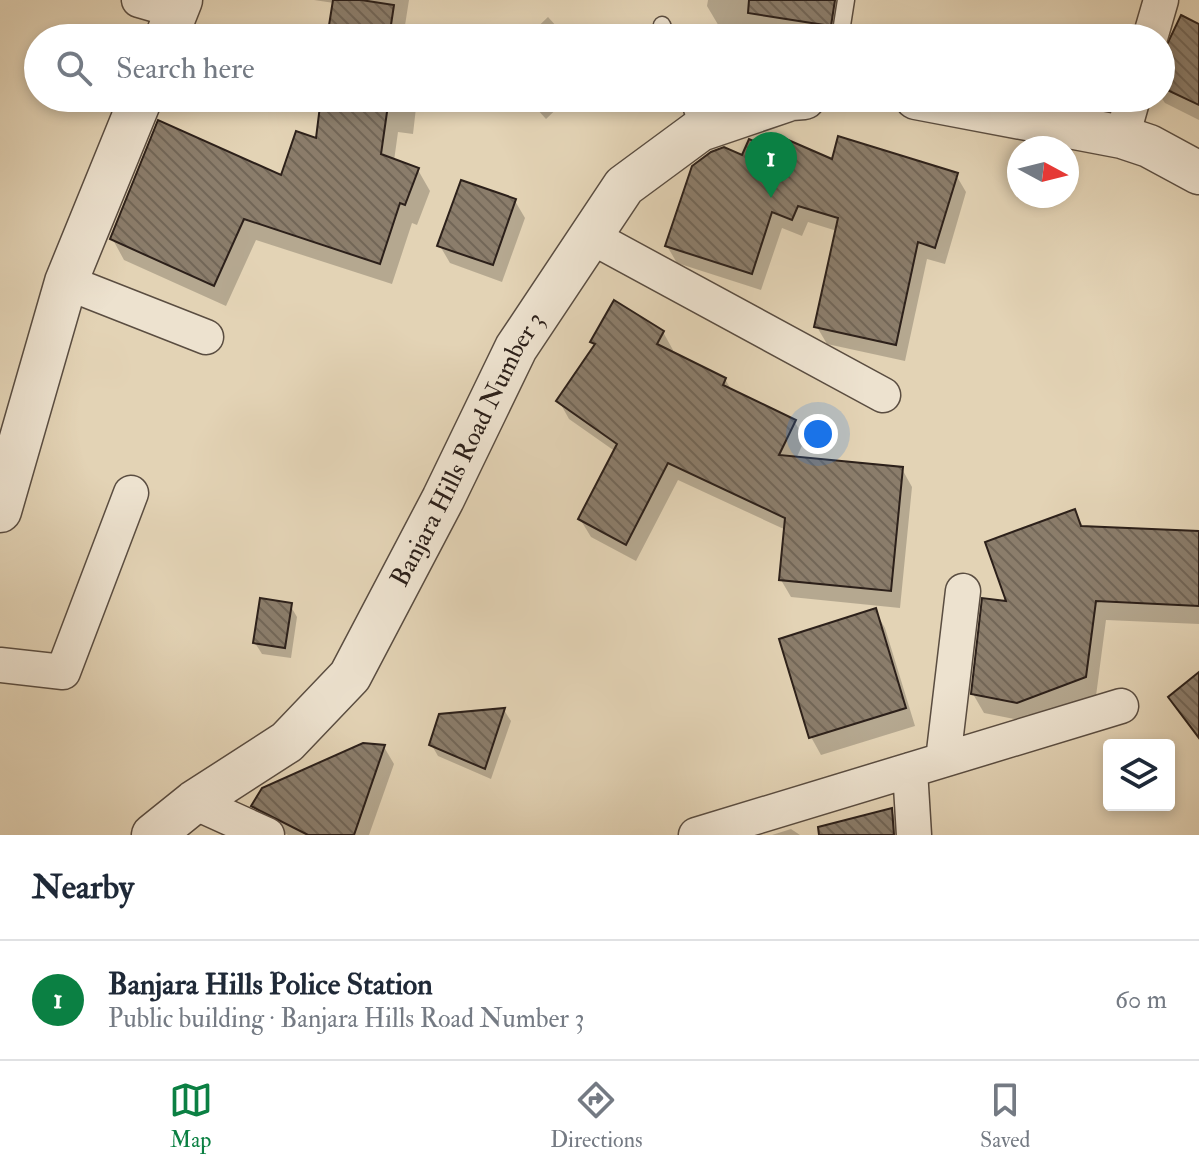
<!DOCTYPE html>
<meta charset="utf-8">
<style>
:root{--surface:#fff;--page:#f6f6f7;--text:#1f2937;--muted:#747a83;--line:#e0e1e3;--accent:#0b8043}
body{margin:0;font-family:"IM FELL Double Pica",serif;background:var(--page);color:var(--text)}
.controls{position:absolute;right:24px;bottom:24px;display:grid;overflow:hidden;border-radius:8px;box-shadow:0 4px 12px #0003}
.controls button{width:72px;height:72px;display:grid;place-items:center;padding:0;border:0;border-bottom:2px solid var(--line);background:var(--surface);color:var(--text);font:40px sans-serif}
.compass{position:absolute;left:1007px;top:136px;width:72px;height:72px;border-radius:50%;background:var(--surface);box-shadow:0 4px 12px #0003;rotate:97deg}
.you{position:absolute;left:818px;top:434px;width:28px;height:28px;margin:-20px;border:6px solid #fff;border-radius:50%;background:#1a73e8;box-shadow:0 0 0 12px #1a73e833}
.badge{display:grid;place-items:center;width:52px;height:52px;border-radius:50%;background:var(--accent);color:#fff;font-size:26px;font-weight:700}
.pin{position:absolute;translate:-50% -66px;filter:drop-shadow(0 2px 4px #0008)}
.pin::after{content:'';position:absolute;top:42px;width:28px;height:24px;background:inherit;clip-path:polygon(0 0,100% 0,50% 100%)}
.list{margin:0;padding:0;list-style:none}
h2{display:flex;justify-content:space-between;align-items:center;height:104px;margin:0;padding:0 32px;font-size:34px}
h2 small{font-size:26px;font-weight:400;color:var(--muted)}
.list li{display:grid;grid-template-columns:52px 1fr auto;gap:24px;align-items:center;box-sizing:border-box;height:120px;padding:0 32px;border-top:2px solid var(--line)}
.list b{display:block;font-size:30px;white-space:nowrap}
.list p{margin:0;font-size:26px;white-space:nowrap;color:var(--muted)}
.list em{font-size:26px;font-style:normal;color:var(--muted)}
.icon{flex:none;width:44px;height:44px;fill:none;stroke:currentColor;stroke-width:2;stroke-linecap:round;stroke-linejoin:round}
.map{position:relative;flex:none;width:1199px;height:835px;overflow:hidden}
.search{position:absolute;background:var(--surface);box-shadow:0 4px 12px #0003;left:24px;right:24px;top:24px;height:88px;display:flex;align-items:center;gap:20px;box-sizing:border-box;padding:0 28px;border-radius:44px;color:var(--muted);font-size:30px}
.sheet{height:224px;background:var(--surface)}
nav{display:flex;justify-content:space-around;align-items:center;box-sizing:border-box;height:112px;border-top:2px solid var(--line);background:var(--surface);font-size:22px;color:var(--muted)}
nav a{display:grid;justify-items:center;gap:4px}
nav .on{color:var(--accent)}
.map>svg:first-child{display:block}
.shadow{fill:#0003}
.building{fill:url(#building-back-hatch);stroke:#2c201a;stroke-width:2}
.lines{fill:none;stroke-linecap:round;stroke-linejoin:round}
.service-casing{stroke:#5a4d41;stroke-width:19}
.minor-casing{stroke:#5a4d41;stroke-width:37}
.tertiary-casing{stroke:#5a4d41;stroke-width:45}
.service{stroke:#ede2cf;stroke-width:16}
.minor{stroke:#ede2cf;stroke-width:34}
.tertiary{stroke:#ede2cf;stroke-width:42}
.labels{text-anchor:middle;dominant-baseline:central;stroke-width:6;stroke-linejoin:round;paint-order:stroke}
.street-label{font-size:26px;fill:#2c201a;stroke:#ede2cf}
</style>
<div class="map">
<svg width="1199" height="835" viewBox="0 0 1199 835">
<defs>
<pattern id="building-back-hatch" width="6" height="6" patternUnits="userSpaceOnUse" patternTransform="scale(2)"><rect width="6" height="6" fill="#8b7d6b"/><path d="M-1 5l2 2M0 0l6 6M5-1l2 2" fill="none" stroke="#726657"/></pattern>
</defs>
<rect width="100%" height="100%" fill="#e3d3b5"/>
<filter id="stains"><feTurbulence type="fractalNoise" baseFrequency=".0025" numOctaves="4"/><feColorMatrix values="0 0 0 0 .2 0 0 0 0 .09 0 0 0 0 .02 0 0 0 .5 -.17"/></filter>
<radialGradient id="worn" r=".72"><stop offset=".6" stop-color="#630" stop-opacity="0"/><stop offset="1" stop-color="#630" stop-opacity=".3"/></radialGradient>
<path class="shadow" d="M314 0H409L403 38H329L334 3Z
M708 0H855L853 12 847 20 844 38H786L720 28 707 6Z
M548 17 567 38H526Z
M1199 26V120L1165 103 1161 97V62Z
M196 33 237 36 238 38H194Z
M209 98H239V101Z
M323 98H410L416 108 413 134 398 132 394 161 418 170 430 191 417 225 412 223 392 284 256 240 226 306 124 260 112 238 283 178 318 140Z
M527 98H568L546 119Z
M774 152 833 162 956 175 966 192 945 264 927 259 905 361 827 344 817 327 837 231 808 222 802 236 782 228 761 290 677 263 667 246 743 158Z
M515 201 525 218 502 282 450 263 440 246Z
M663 332 673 350 671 353 725 379 732 391 794 421 805 439 796 459 902 469 912 487 900 608 791 597 781 580 786 530 678 480 636 561 591 537 580 519 616 452 569 419 559 401 595 347 592 342Z
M1075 512 1084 528 1199 533V624L1106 620 1096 696 1029 722 984 713 973 694 1009 603Z
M290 605 297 617 291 658 262 654 255 643Z
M875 611 885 628 915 726 821 755 811 737Z
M504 710 511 721 491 779 438 756 431 744Z
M384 747 394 764 369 835H288L264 823 254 806Z
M891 810 901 827 902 835H837Z
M791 829 800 835H772Z"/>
<path class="building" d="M333 0H361L394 5 389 38H327Z
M749 0H835L831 26 748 13Z
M1181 15 1199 24V105L1161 87V57Z
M321 98H389L381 154 419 168 405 205 400 203 380 264 244 219 214 286 110 239 158 120 281 175 296 131 316 138Z
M779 136 832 159 838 136 958 173 935 248 918 242 896 345 814 327 838 218 798 206 792 220 772 212 752 274 665 246 692 166 711 152 724 147 742 155 749 139 773 149Z
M461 180 516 199 493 265 437 246Z
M614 300 664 331 657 344 726 378 723 385 796 420 779 455 903 467 891 591 779 580 785 518 668 463 626 545 578 519 617 444 556 401 595 344 590 342Z
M1075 509 1081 526 1199 531V606L1096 601 1086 677 1017 703 971 694 982 598 1006 601 985 542Z
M260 598 292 603 285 648 253 643Z
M876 608 906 708 809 738 779 639Z
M1199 672V738L1168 697Z
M505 708 485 769 429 745 439 714Z
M363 743 385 745 354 835H308L251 806 262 788Z
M892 808 894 835H819L818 827Z"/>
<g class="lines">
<g class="service-casing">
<path id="service" d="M662 25 667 38
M840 38 846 0
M688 98 699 129"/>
</g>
<g class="minor-casing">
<path id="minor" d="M139 0 177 11
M1150 38 1161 0
M1122 137 1133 98
M590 236 883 395
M66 282 206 337
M0 665 63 672 131 493
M943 760 963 591
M910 770 914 835
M194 802 267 835
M696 835 1121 706"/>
</g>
<g class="tertiary-casing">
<g id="tertiary">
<path d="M166 38 181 0"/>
<path d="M916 98 1122 137 1149 146 1199 173"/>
<path d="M0 511 66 282 141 98"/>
<path id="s1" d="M153 835 194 802 287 742 350 676 443 499 516 348 624 186 700 130 791 99 804 98"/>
</g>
</g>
<use href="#service" class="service"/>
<use href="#minor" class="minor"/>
<use href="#tertiary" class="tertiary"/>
</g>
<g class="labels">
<g class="street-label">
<text stroke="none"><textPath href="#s1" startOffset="510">Banjara Hills Road Number 3</textPath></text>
</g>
</g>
<rect width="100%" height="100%" filter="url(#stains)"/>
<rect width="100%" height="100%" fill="url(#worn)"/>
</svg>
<div class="controls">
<button><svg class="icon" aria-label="layers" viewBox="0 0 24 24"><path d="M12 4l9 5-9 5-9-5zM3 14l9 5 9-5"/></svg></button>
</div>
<svg class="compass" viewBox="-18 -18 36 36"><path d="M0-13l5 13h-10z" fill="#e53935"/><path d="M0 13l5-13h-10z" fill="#747a83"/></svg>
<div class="you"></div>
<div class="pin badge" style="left:771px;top:198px">1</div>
<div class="search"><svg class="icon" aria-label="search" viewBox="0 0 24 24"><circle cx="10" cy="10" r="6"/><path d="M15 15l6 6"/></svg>Search here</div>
</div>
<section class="sheet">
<h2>Nearby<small></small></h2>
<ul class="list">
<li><span class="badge">1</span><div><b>Banjara Hills Police Station</b><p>Public building · Banjara Hills Road Number 3</p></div><em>60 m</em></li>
</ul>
</section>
<nav>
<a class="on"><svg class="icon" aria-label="map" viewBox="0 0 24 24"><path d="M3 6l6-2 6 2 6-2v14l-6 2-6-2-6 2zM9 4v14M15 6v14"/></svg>Map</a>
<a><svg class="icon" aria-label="directions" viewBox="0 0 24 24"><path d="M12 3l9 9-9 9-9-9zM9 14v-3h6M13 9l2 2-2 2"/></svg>Directions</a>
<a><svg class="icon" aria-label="saved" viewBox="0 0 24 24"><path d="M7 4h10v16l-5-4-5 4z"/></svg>Saved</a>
</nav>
